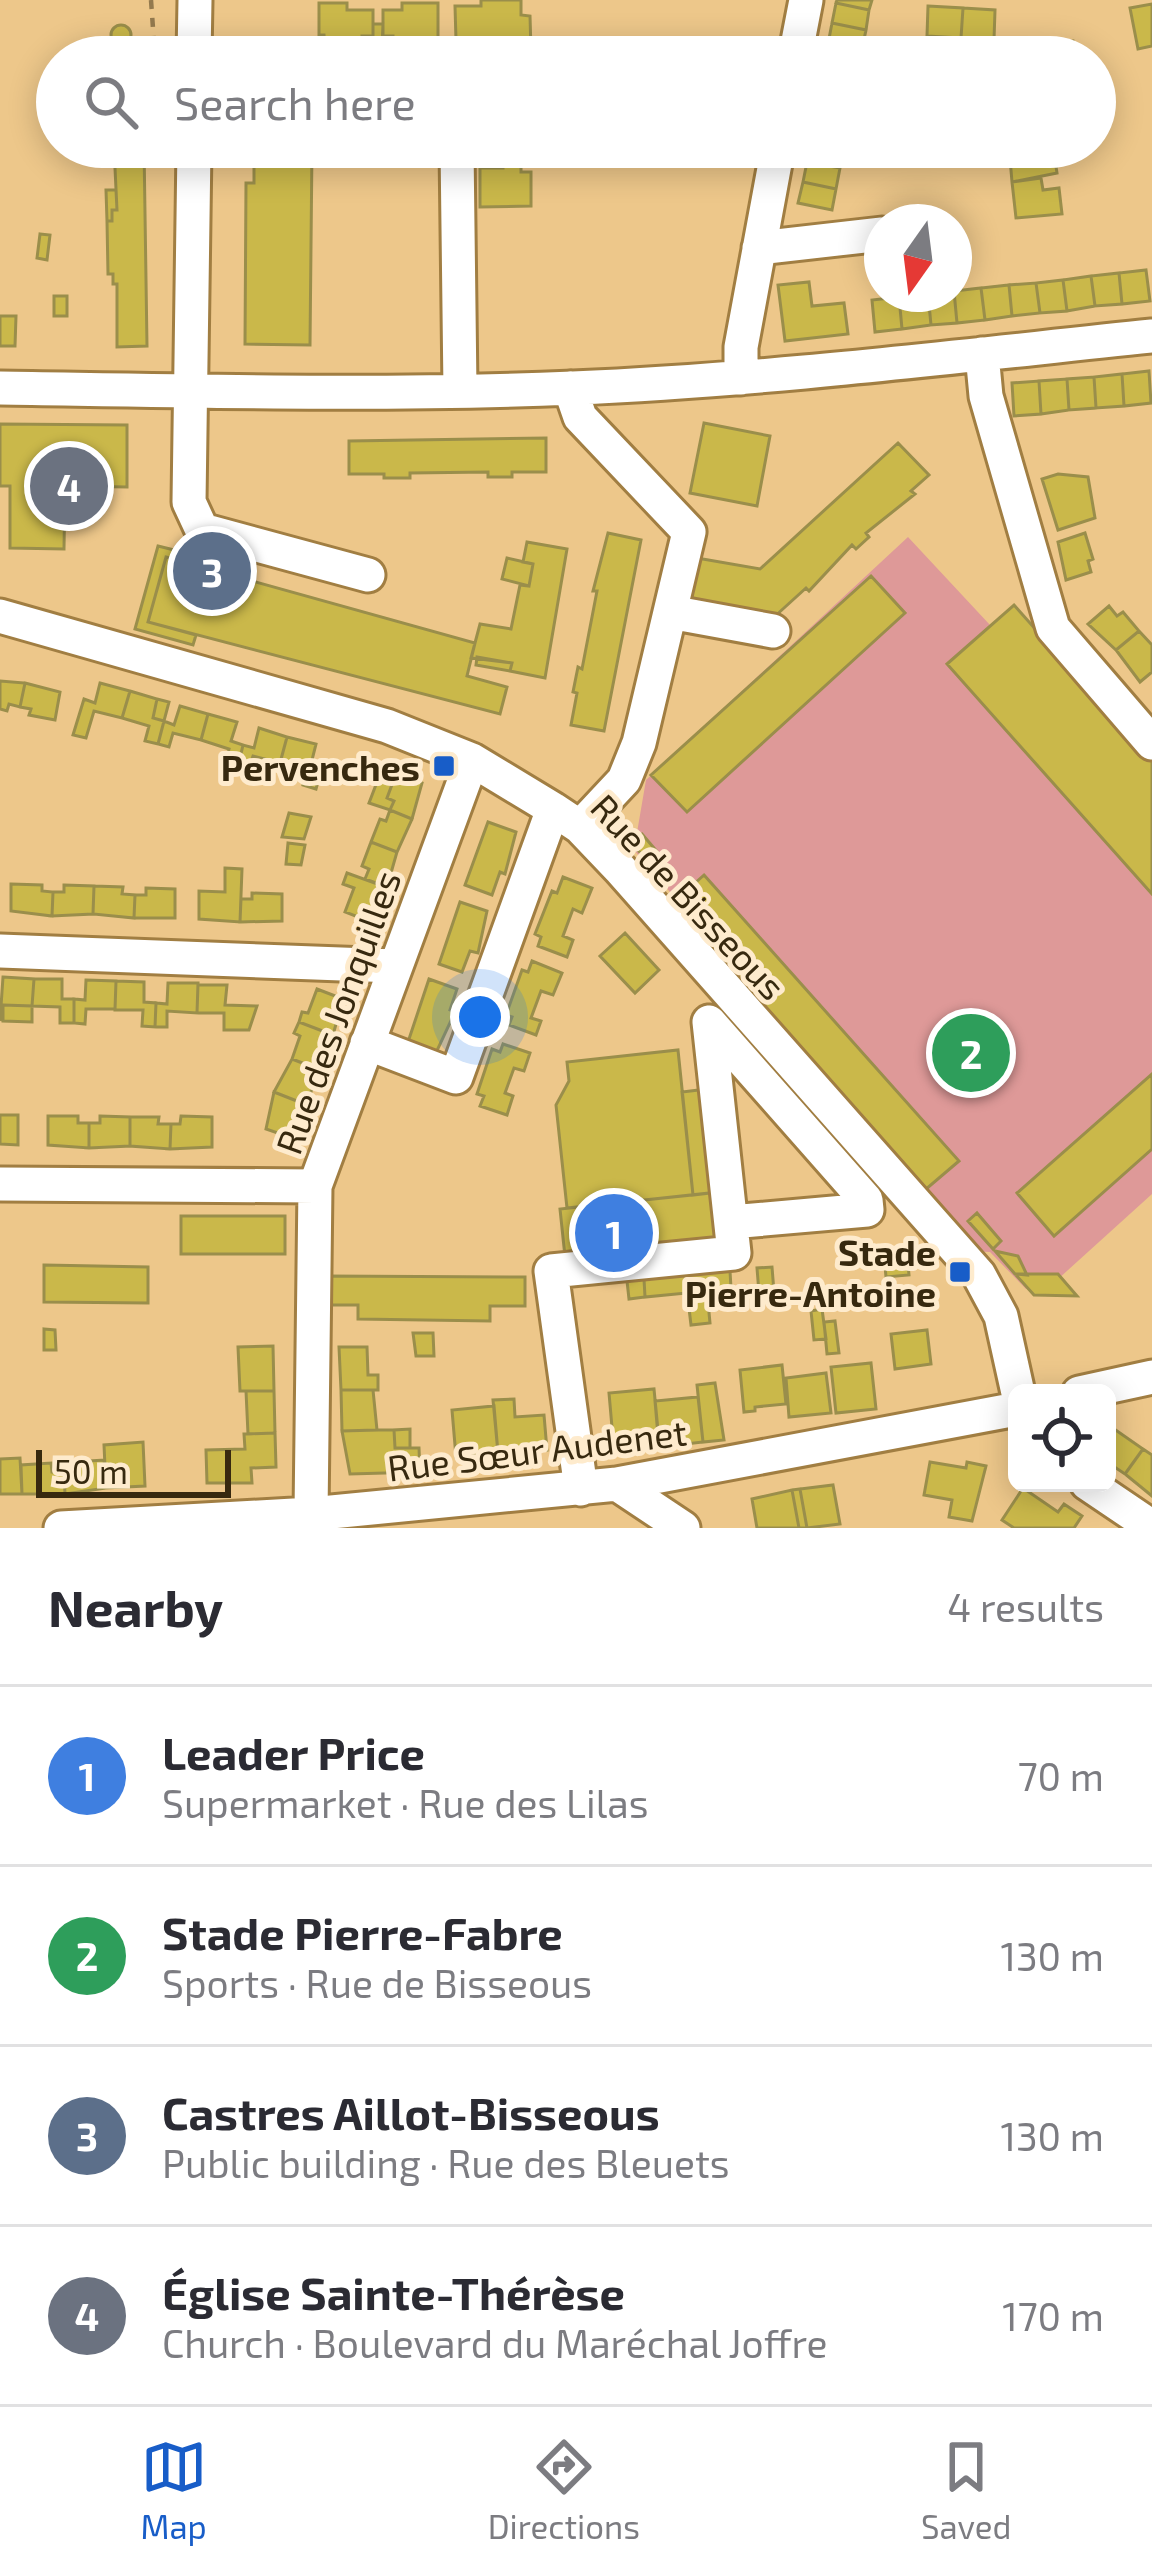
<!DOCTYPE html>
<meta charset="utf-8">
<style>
:root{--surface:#fff;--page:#f2f2f3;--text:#2b2b33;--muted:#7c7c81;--line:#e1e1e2;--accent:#185dc8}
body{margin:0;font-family:"Exo 2",sans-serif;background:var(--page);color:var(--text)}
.controls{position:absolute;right:36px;bottom:36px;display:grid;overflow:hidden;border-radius:18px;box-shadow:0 6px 30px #0003}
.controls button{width:108px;height:108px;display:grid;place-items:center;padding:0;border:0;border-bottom:3px solid var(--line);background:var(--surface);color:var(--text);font:60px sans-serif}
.compass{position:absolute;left:864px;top:204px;width:108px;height:108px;border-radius:50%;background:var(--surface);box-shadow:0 6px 30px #0003;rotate:194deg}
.scale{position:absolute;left:36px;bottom:30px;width:195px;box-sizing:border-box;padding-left:12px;border:6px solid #37290f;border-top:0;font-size:33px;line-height:42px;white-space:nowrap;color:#37290f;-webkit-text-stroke:9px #feebcd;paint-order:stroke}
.you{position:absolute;left:480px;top:1017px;width:42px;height:42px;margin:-30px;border:9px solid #fff;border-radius:50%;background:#1a73e8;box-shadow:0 0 0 18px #1a73e833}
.badge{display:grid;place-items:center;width:78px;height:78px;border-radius:50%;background:var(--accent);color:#fff;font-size:39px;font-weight:700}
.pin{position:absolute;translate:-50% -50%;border:6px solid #fff;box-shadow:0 3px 12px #0006}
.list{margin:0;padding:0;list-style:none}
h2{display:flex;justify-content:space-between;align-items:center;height:156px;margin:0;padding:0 48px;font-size:51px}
h2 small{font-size:39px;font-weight:400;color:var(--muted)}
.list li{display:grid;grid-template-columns:78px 1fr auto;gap:36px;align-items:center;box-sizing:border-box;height:180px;padding:0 48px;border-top:3px solid var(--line)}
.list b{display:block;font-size:45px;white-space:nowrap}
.list p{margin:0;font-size:39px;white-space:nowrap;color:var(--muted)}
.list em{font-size:39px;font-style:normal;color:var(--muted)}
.icon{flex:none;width:66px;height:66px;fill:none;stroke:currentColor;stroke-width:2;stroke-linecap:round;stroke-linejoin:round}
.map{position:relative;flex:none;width:1152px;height:1528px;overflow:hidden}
.search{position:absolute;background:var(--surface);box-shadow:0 6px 30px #0003;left:36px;right:36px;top:36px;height:132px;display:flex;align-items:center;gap:30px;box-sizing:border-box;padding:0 42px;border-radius:66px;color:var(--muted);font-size:45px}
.sheet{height:876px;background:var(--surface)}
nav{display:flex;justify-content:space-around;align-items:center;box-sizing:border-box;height:168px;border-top:3px solid var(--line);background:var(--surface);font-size:33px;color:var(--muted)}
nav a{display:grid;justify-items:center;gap:6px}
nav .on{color:var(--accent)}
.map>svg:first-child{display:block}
.green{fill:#de9998}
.building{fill:#cab84a;stroke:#9a8e4b;stroke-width:3}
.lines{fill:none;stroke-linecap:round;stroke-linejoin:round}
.minor-casing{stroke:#a17e42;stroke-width:39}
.path{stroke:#947a4e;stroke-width:4.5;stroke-dasharray:9 9;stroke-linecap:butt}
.minor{stroke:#fff;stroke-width:33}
.poi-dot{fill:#185dc8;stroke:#feebcd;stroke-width:4.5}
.labels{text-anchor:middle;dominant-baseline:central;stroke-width:10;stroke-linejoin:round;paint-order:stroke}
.poi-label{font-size:36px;font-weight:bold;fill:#37290f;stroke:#feebcd;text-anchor:end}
.street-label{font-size:36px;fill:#37290f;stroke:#feebcd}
</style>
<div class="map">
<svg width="1152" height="1528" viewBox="0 0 1152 1528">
<rect width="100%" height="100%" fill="#edc78a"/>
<path class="green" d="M908 537 990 625 1014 605 1152 761V1194L1057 1280 1026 1289 990 1252 968 1251 664 911 676 899 634 850 646 780Z"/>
<path class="building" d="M481 0H521V15L530 16 531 50H521V57H477V50H484L483 39 456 40 455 6H481Z
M837 0H872L869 10 836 3Z
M319 3H347V10H373V36H362V51L325 52 324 35H319Z
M402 3H438V51L393 52V36H383V10H402Z
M836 3 869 10 866 30 832 23Z
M1152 4V46L1138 49 1130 8Z
M928 6 963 8 961 38 927 36Z
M963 8 995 10 994 40 961 38Z
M832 23 866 30 862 49 828 44Z
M373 24H383L382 47 373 45Z
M111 35a10 10 0 1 1 20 0a10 10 0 1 1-20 0Z
M1073 41 1075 54 1052 57 1050 46Z
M140 44V57H101V45Z
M828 44 862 49 861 57H826Z
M114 147H144L147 346 117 347V284H113V274H108L107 221H112V210H117Z
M254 147H312L310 345 245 344 246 183H254Z
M809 147 844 149 840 168 807 162Z
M1009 147H1053L1057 173 1012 182Z
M503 155H521V172H531V206L480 207V168H503Z
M807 162 840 168 836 189 803 182Z
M1041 178 1043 190 1059 188 1062 214 1016 218 1012 182Z
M803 182 836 189 832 210 798 203Z
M106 190H116L117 210H112V221H107Z
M40 234 50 235 47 260 37 258Z
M1146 270 1150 301 1122 304 1119 273Z
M1119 273 1122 304 1095 306 1091 276Z
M1091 276 1095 306 1067 311 1063 280Z
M1063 280 1067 311 1040 313 1036 283Z
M809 282 812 306 844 303 848 334 785 341 778 285Z
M1036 283 1040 313 1012 316 1009 285Z
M1009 285 1012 316 985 320 981 288Z
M981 288 985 320 957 323 954 291Z
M954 291 957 323 931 325 928 294Z
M928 294 931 325 902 329 899 297Z
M54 296H67V316H54Z
M899 297 902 329 875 332 872 300Z
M0 316H16L15 346H0Z
M1149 371 1151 403 1124 406 1122 374Z
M1122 374 1124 406 1096 408 1094 377Z
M1094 377 1096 408 1069 410 1067 379Z
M1067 379 1069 410 1041 414 1039 381Z
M1039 381 1041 414 1014 416 1012 383Z
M704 423 770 436 757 506 690 493Z
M0 424 127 425V487L65 486 64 549 10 548V486H0Z
M546 438V472H512V477H488V472L410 473V478H384V474H349V441Z
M898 443 929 475 911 491 915 494 866 533 869 537 856 549 852 545 809 591 806 588 773 618 690 601 697 558 760 569Z
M1058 474 1088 477 1095 518 1058 530 1042 479Z
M608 533 641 540 604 731 571 725 577 693 573 692 578 667 582 669 597 591H593Z
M1085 533 1093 559 1088 561 1091 572 1066 580 1058 542Z
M527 542 567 549 545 678 510 671 512 663 471 658 480 624 511 629 520 585 529 586 533 564 523 562Z
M158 546 215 560 212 570 166 557 148 622 196 635 193 645 135 629Z
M166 557 475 643 467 676 507 687 500 714 148 622Z
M507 558 533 564 529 586 502 579Z
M871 576 905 613 687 812 651 775Z
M1014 605 1152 761V894L947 664Z
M1109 606 1117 616 1123 612 1139 631 1116 650 1088 624Z
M1139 631 1152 645V672L1140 682 1116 650Z
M477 657 512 663 510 671 476 665Z
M0 681 25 683 20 707 9 704 7 711 0 709Z
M25 683 60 692 55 720 29 715 31 709 20 707Z
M100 683 130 691 122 718 94 711 86 738 73 735 84 699 95 703Z
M130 691 157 699 153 718 164 721 158 744 145 741 149 726 122 718Z
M157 699 169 702 164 721 153 718Z
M180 706 208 714 201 740 173 733 169 747 158 744 164 721 174 725Z
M208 714 237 722 231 741 243 745 238 767 225 763 229 749 201 740Z
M259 728 287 737 280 763 253 756 248 770 238 767 243 745 254 748Z
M287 737 316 744 311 764 322 767 316 789 303 785 307 771 280 763Z
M382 769 396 774 387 798 394 801 390 810 369 803Z
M396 774 422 783 412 819 390 810 394 801 387 798Z
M390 810 412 819 397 852 371 842 380 819 386 821Z
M289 813 311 817 304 839 282 837Z
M488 822 516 832 505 874 500 872 492 895 465 885Z
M642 834 660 855 650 863 631 843Z
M371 842 397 852 387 887 365 879 369 869 362 866Z
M288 843 305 845 301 865 286 864Z
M225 868 242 869 240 922 199 919V891L225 892Z
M347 873 386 887 371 922 345 912 354 888 343 884Z
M704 875 959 1161 918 1196 664 911Z
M563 877 592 888 582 913 573 909 563 936 573 940 567 957 538 946 541 937 535 934 552 891 557 893Z
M11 884 42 885V891L53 892 52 916 11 911Z
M64 885 94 886 93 914 52 916 53 892H64Z
M94 886 123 887 122 894 135 895 134 918 93 914Z
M146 888 175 889V918H134L135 895H146Z
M252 893 282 894V921L240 922 241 899H252Z
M460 902 487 911 478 953 470 951 462 972 439 964Z
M625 933 659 970 635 993 600 956Z
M532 961 562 973 553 995 541 991 531 1018 541 1021 536 1035 509 1025 512 1017 506 1015 522 970 528 972Z
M3 977 34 979 32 1006 3 1005 0 1021Z
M34 979H62V999H74V1023H60V1007L32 1006Z
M429 979 457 989 450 1010 455 1012 435 1055 407 1045Z
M86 980 116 981 115 1009H86L85 1024 74 1023V999L85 1000Z
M116 981 144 982V1002L156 1003 155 1027 142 1026 143 1010H115Z
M168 983H198L197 1013 167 1011V1027H155L156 1003 167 1004Z
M198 985H227L225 1005 257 1006 249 1030H224V1013H197Z
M317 989 343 999 333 1035 299 1022 302 1012 308 1013Z
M3 1005 32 1006V1022L3 1021Z
M299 1022 333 1035 318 1069 292 1059 300 1036 294 1033Z
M503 1044 530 1053 524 1071 514 1068 505 1093 513 1096 507 1115 480 1106 484 1096 477 1094 492 1049 500 1052Z
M678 1050 693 1195 567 1208 556 1105 569 1081 567 1062Z
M292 1059 318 1069 307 1105 274 1092Z
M1152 1074V1149L1054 1236 1017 1193Z
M707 1089 719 1192 693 1195 682 1092Z
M274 1092 307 1105 292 1138 266 1129Z
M0 1115H18V1145L0 1144Z
M48 1116H78V1123H89V1148L48 1145Z
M100 1116 130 1117V1146L89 1148V1123H100Z
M181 1116 212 1117V1147L170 1149 171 1124H180Z
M130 1117H159L158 1124H171L170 1149 130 1146Z
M719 1192 724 1250 566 1266 560 1209Z
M977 1213 1001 1241 993 1249 968 1221Z
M181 1216H285V1254H181Z
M995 1251 1018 1256 1027 1275 1015 1274Z
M907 1254 909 1275 886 1277 884 1256Z
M44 1265 148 1267V1303L44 1302Z
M772 1267 774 1292 759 1293 757 1268Z
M730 1271 731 1288 707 1291 710 1323 691 1325 685 1275Z
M1015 1274H1058L1077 1296 1034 1295Z
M685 1275 687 1293 645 1297 644 1279Z
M325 1276 525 1277V1306H490V1321L358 1319V1305H326Z
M644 1279 645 1297 629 1299 627 1281Z
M822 1309 826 1339 814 1340 811 1311Z
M835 1321 839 1353 827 1354 824 1322Z
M44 1329 55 1330 56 1350H44Z
M927 1330 931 1364 895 1369 891 1334Z
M413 1333H433L434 1356H416Z
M273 1346 274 1391H240L238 1347Z
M339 1347H367L368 1375H378V1390H341Z
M871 1363 876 1409 836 1413 831 1367Z
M782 1365 786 1404 755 1407V1411L744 1412 740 1370Z
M826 1373 831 1413 789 1417 786 1378Z
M715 1383 724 1440 703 1442 697 1385Z
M654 1389 659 1441 638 1443V1437L613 1439 609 1393Z
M341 1390H373L377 1430 342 1431Z
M246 1391H274L275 1433 248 1434Z
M698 1397 703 1442 659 1447 655 1401Z
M514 1399 515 1417 544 1415 547 1450 498 1453 493 1400Z
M494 1406 498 1453 456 1457 452 1410Z
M1107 1424 1143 1449 1125 1474 1107 1462Z
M410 1429V1448H395L394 1430Z
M377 1430H394L395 1448H419L420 1472 350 1474 342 1431Z
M275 1433 276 1467 251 1468 252 1483H207L206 1450 245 1449 244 1434Z
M143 1442 145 1486 106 1488 104 1445Z
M1143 1449 1152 1455V1496L1125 1474Z
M20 1458 22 1494H0V1459Z
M104 1460 106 1488 65 1494 64 1472 74 1471 73 1462Z
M930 1462 966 1468 967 1462 986 1466 972 1521 949 1517 952 1500 924 1495Z
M51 1463 52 1472H64L65 1494H22L21 1465Z
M833 1485 840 1524 807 1528 800 1489Z
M1023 1488 1058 1512 1064 1504 1082 1516 1074 1528H1014L1002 1520Z
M800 1489 807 1528H799L792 1490Z
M792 1490 799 1528H757L752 1499Z"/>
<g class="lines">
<g class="minor-casing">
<path id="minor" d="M194 57 195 0
M795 57 806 0
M194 147 189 502 202 530 368 575
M457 147 460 390
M759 248 882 234
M982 354 986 396 1053 628 1152 743
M741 378V347L778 147
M0 388C191 391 382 396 573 388 766 380 959 356 1152 336
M570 388 580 417 689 532 639 743 624 780 580 827
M670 612 773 631
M0 616 387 726 472 760 553 809 580 827 620 869 979 1275 1001 1316 1018 1393
M0 951 395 966
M709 1022 866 1200 867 1210 731 1222
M367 1043 456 1077 553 809
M0 1184 315 1186
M1079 1393 1152 1377
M1087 1483 1152 1527
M617 1484 683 1528
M581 1489 551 1271 734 1253 709 1022
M311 1514 315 1186 472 760
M61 1528 311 1514 617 1484 1017 1409"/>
</g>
<path class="path" d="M151 0 155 57"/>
<use href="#minor" class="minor"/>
</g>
<g class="poi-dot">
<rect x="432" y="754" width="24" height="24" rx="6"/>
<rect x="948" y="1260" width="24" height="24" rx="6"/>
</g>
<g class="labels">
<g class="poi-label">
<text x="420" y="766">Pervenches</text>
<text x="936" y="1251">Stade<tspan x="936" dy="41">Pierre-Antoine</tspan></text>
</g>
<g class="street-label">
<text transform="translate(689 896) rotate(47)">Rue de Bisseous</text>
<text transform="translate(337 1012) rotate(-70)">Rue des Jonquilles</text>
<text transform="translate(537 1449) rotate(-7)">Rue Sœur Audenet</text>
</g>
</g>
</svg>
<div class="controls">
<button><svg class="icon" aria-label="locate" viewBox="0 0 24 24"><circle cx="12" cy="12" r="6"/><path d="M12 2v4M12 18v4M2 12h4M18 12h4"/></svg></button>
</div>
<svg class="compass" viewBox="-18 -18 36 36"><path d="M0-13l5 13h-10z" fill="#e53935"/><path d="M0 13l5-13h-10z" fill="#7c7c81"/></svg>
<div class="scale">50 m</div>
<div class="you"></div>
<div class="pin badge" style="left:614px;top:1233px;background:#3f7fe0">1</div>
<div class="pin badge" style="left:971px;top:1053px;background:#2e9e5b">2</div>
<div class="pin badge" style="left:212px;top:571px;background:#5c6f8a">3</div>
<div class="pin badge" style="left:69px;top:486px;background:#6b7280">4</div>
<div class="search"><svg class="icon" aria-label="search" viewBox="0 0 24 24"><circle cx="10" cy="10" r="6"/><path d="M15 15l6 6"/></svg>Search here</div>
</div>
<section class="sheet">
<h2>Nearby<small>4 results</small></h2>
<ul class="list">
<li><span class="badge" style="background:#3f7fe0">1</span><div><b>Leader Price</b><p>Supermarket · Rue des Lilas</p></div><em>70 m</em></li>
<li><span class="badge" style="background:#2e9e5b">2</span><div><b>Stade Pierre-Fabre</b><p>Sports · Rue de Bisseous</p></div><em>130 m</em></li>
<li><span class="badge" style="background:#5c6f8a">3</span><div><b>Castres Aillot-Bisseous</b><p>Public building · Rue des Bleuets</p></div><em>130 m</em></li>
<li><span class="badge" style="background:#6b7280">4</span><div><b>Église Sainte-Thérèse</b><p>Church · Boulevard du Maréchal Joffre</p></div><em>170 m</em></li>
</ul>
</section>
<nav>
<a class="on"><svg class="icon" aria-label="map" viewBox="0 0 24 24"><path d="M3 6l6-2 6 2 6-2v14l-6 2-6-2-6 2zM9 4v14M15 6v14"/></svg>Map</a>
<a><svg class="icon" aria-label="directions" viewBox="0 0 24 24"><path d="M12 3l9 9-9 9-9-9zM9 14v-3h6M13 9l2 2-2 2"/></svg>Directions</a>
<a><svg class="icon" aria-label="saved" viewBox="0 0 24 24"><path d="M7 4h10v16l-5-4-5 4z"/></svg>Saved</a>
</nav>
